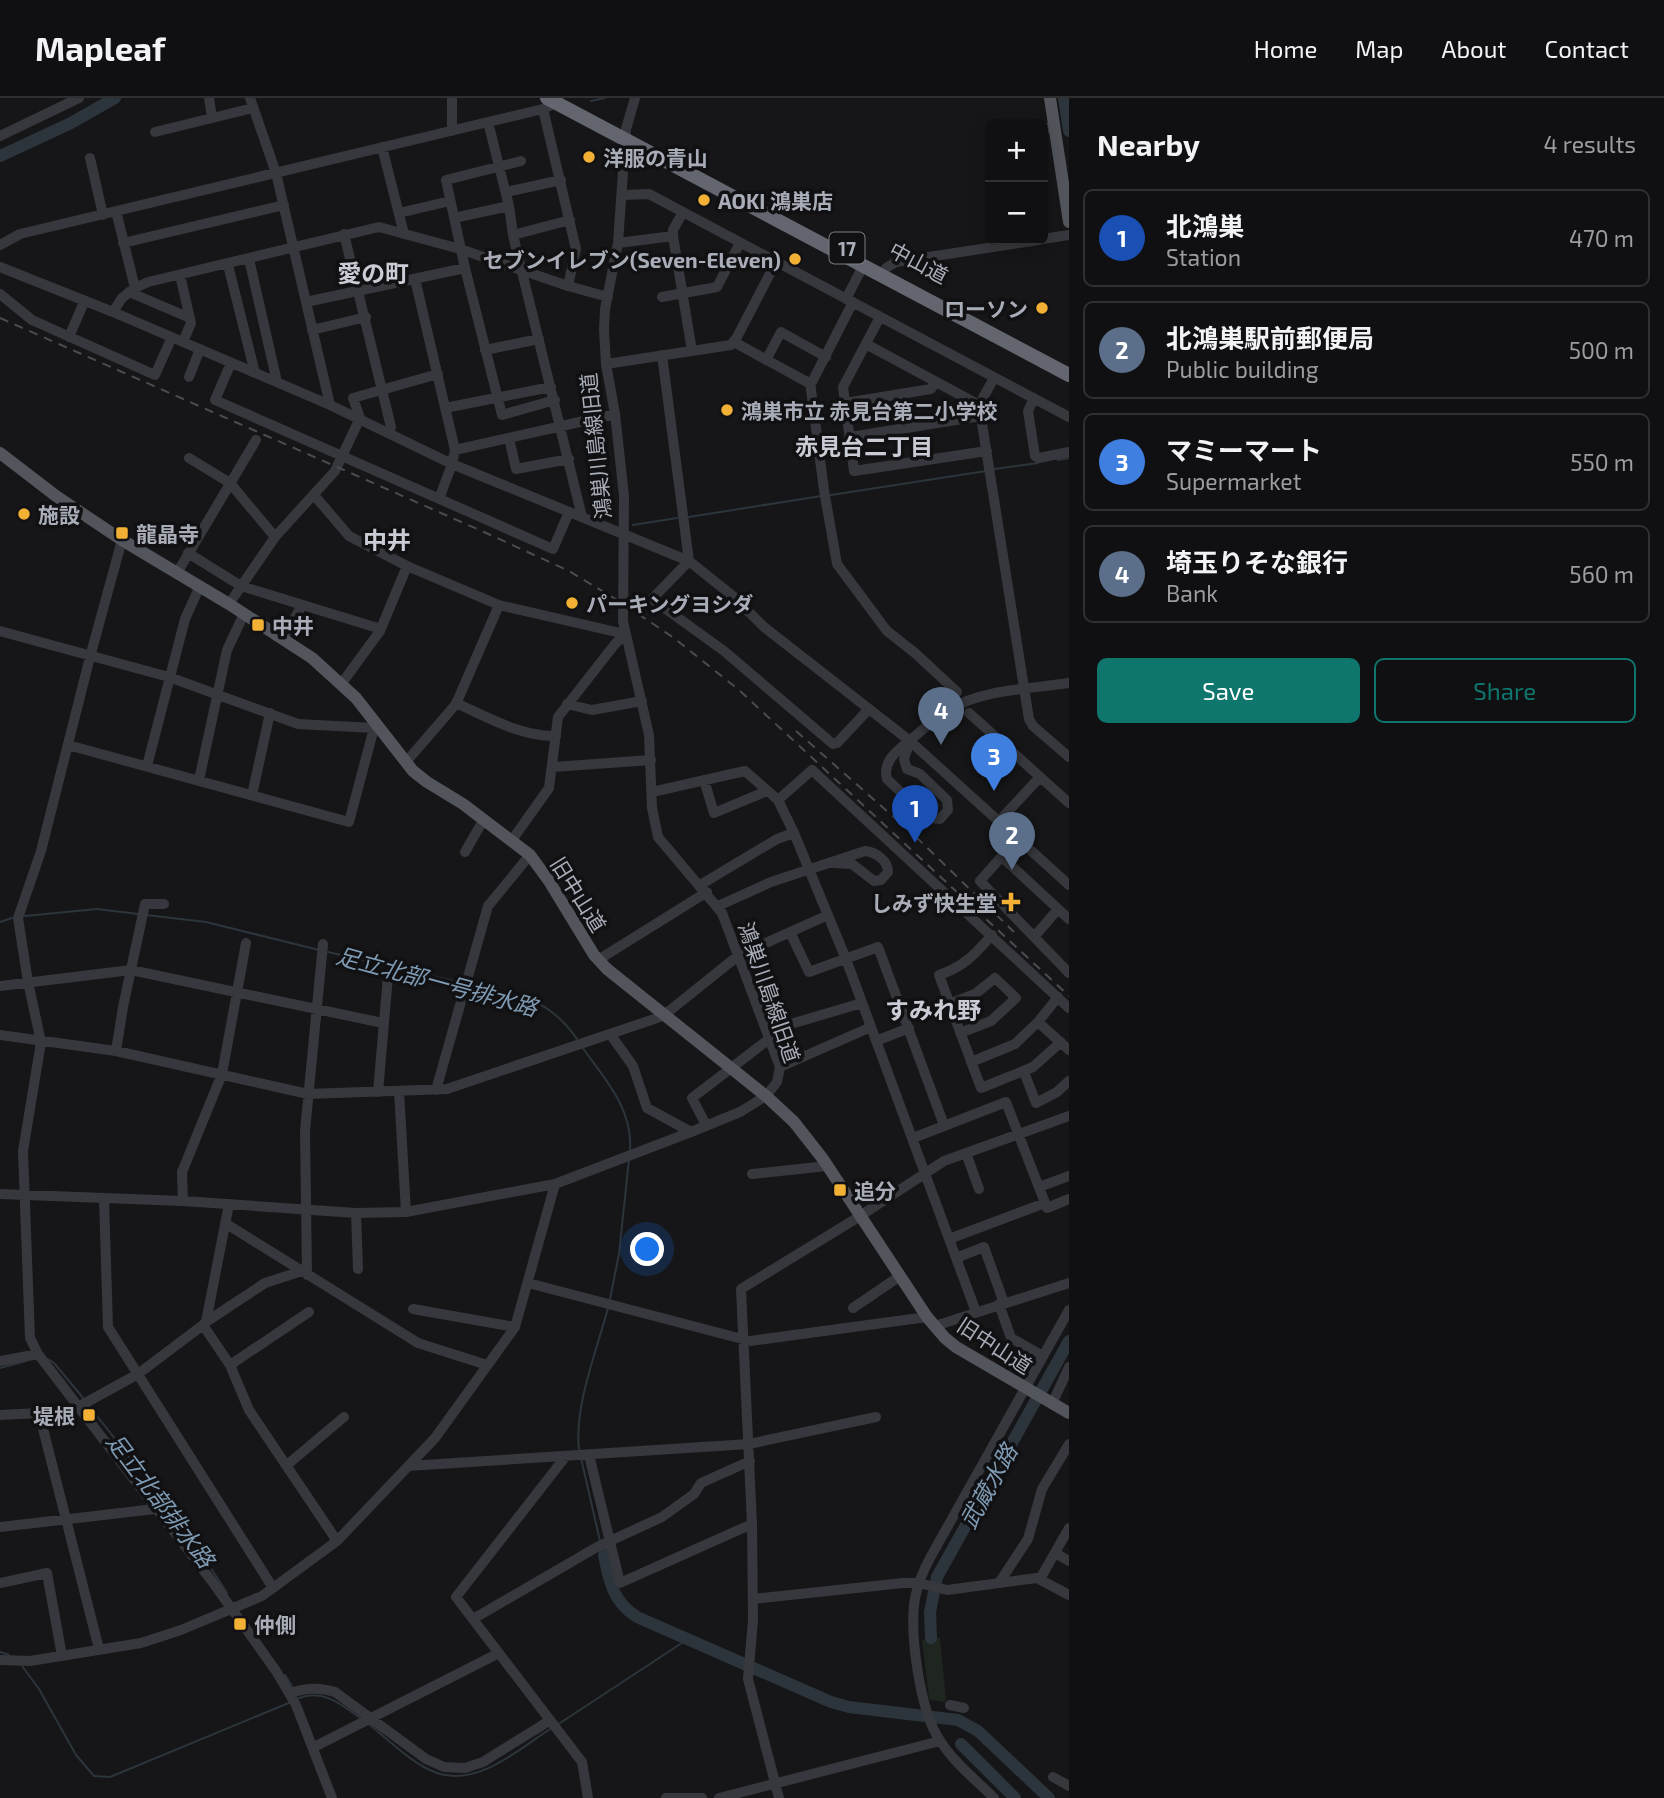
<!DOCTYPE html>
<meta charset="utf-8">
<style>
:root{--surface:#101012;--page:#19191b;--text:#f1f3f6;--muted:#9c9d9f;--line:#303032;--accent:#0f766e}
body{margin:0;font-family:"Exo 2","Noto Sans JP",sans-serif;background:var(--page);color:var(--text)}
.controls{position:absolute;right:21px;top:21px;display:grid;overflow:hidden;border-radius:10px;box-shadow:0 4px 18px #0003}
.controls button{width:63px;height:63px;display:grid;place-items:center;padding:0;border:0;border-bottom:2px solid var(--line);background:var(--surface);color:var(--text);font:35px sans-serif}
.you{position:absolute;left:648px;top:1152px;width:24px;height:24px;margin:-18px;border:5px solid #fff;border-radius:50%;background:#1a73e8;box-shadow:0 0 0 10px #1a73e833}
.badge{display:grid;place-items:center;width:46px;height:46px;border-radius:50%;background:var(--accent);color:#fff;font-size:23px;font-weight:700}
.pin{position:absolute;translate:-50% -58px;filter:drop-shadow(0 2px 4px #0008)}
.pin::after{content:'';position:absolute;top:37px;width:24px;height:21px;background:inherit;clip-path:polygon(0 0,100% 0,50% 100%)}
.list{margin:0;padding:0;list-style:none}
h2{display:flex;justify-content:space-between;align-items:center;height:91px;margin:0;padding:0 28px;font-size:30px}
h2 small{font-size:23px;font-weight:400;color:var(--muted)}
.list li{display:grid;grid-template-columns:46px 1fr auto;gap:21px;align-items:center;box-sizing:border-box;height:98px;margin:0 14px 14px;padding:0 14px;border:2px solid var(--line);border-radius:10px}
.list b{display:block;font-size:26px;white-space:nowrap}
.list p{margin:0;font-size:23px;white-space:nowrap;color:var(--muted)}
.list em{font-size:23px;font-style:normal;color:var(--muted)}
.actions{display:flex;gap:14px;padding:21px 28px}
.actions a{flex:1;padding:16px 0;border:2px solid var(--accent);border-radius:10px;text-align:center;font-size:24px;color:var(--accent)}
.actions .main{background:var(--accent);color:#fff}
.map{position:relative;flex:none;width:1069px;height:1700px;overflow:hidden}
header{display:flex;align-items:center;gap:42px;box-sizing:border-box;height:98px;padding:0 35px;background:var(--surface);border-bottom:2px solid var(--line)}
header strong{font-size:33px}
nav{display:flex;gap:38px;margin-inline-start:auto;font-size:24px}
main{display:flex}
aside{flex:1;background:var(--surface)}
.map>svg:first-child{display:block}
.green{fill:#1e261f}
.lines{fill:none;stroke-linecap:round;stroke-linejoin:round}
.stream{stroke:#2c353c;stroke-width:2}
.river{stroke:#2c353c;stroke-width:12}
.minor{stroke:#37383d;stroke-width:10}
.major{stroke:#53555c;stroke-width:12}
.highway{stroke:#63666e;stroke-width:14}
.rail{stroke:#4a4c52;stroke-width:2;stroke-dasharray:9 7;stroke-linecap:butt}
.poi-dot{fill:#f2b134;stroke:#111113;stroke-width:2.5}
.labels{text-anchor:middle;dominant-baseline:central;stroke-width:7;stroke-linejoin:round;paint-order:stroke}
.shield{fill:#111113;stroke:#7b7e86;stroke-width:2}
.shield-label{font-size:19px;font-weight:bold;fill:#a8adb8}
.poi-label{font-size:21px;font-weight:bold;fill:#a8adb8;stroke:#111113;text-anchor:start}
.street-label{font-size:21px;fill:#a8adb8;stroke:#111113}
.neighbourhood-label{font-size:23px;font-weight:bold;fill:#c9ccd4;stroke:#111113}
.water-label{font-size:23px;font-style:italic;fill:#7f9bb3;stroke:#111113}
.quarter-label{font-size:24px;font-weight:bold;fill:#c9ccd4;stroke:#111113}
</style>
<header>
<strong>Mapleaf</strong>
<nav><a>Home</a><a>Map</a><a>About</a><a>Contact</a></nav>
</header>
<main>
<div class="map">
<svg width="1069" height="1700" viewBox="0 0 1069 1700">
<rect width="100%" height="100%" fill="#161618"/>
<path class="green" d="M917 687 939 706 938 713 932 715 910 695Z
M940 1540 946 1602 944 1604 930 1602 929 1600 922 1542Z"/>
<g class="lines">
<path class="stream" d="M591 3 605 0
M1058 362 1069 360
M995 371 1038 365
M831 397 986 373
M689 419 821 398
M633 427 677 420
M146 817 206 824 319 852
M25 818 97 811 138 816
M0 824 12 820
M328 854 462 885
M471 887C519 898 547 898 577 941
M582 949C605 981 633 1011 630 1052
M610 1201 619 1156 629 1061
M48 1261 54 1265 84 1301
M0 1270 26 1263
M89 1308 181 1424 227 1495
M579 1351C574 1308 597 1252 608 1210
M581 1360 600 1443
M0 1554 9 1557
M22 1568 39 1591 76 1657 94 1678 110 1679 291 1604
M285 1577 293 1590
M299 1600C323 1591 341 1606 360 1620
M370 1627C390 1643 412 1666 437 1675 477 1689 518 1652 550 1631
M557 1627 688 1541"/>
<path class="river" d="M1064 0 1069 33
M0 58 71 25 115 0
M604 1457C609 1483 613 1504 637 1519L831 1604 849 1609 958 1622 978 1633 1049 1700
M931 1540 930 1514 937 1479 1069 1243
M961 1646 1015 1700"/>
<path class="minor" d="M209 0 212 20
M250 0 276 75 330 307
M543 11 576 151 568 188
M488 24 509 108 513 137 582 419
M1043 31 1054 29
M452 33V0
M155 34 253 10
M0 38C27 25 52 13 79 0
M382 49 404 136
M90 60 103 117
M521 63 446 82 465 170 502 317 555 302
M506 94 561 82
M623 97 649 96 1069 319
M683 114 673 132V138L692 253
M399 115 450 103
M454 120 509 108
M344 136 391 329 389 334
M513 137 570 122
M1043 141 1069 137
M123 145 284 107
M618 145 673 138
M0 147 20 136 488 24 543 11 556 5
M249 161 277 284
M228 167 255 275
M0 169 113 214 330 307 452 366 689 463 734 499 764 529 910 643 1069 787
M886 170 896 164 1039 142
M180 177 191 225 183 244
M415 181 455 352 452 366 439 401
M135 190 148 184 379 129 460 151 568 188 608 199
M129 194 190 220
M0 196 32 222 155 277 172 239
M662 199 717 189 740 145
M846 201 863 168
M306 204 465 170
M113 214 122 200 135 190 116 113
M880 219 843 289 854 373 987 353
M312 232 366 219
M69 239 84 204
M734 244 807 284H812L853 204
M866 246 979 307
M485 252 539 241
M662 257 689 463 652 501 724 553 833 646 837 645 869 611
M766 262 781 234 826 259
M231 265 215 302 553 451 569 414
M606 266 731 247 737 239 776 164
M189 279 200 251
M994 280 979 307 1029 621 1033 628 1069 659
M810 284 824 392 837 466 887 533 915 555 957 594
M1034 300 1028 313 1035 358 1039 360 1069 354
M845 305 931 291 935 284
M445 310 551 289
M850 339 981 318
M509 340 516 371 569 361
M455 352 615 316
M189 360 230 385 275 439
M314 397 349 438 407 468 499 507 625 536
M122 442 90 559 41 753 18 820 28 884 41 944 23 1053 30 1240 38 1256 214 1486 276 1573 296 1607 332 1700
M188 455 241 488 381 531
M177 475 256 342
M229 506 275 439 335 373 360 320 353 300 438 276
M0 533 169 579 298 626 374 630 377 627
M283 541 302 507
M342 585 380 533 407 468
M456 605C487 619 522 639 556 638
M567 606 592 612 642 603
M969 615 1069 705
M910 643 904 661 907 671 920 676 947 702 948 712 940 721 928 720 887 681C882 663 898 652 910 642 923 632 934 620 948 612 983 591 1030 591 1069 585
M68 647 349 724 374 630
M406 664 456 606 499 507
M147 668 185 521 200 488
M553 669 651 662
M199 682 227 552 244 516
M704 682 714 715 767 693
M652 694 745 673 778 702 794 735 846 861 976 1214
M252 697 270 615
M778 702 812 672 1069 910
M1002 720 1040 679
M1018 740 980 783 1069 875
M512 742 549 690 558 619 615 546 625 536
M465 754 484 721
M1002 759 1069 821
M700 787 777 741 794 735
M718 808 771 784 865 753C875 754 888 762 888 774L881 782 874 783 852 766 833 765
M790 834 809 874 878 849 944 1027
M992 837C974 857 965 868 939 877L981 990 1033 969 1061 944
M1034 839 1058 811
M598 862 707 794
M0 888 131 872 383 925
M949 906 975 896 995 880 1016 900 991 923 960 935
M1038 924 1069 952
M767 933 862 905
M610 936 633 968 647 1010 691 1034
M0 937 116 953 308 996 447 991 663 918 739 857 828 817
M876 943 909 930
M116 953 123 909 145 806H164
M971 964 1015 946 1038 924 1058 899
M780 969 871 929
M1024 974 1036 1005 1057 994 1069 983
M436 992 488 808 530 757
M399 993 406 1114
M378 994 388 878
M706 1027 692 1000 769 941
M913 1040 1006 1004 1047 1110 1069 1101
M966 1055 979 1091
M752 1076 827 1068
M1039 1089 1069 1078
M0 1096 183 1103 356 1115 406 1114 555 1086 691 1034 740 1014 766 998 777 984 780 969 722 815 658 739 652 710 649 637 623 523 624 398 615 316 606 266 604 232 605 211 618 145 626 31 635 0
M104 1101 108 1229 273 1490
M183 1103 182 1074 222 976 246 845
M356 1115 358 1171
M225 1125 418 1245 487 1267
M949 1141 1045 1105
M956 1160 984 1149 1004 1205
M307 1177 305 1033 323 846
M528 1185 750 1243 927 1219
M999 1206 1011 1240 1043 1258
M853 1210 900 1178
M413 1211 515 1229
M206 1224 265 1185 302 1173
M203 1227 230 1267 249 1312 337 1443
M935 1228 1069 1185
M0 1263 38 1256
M230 1267 309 1214
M1052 1306 1069 1269
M39 1315 99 1551
M0 1317 39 1315 78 1309 138 1276 203 1227 206 1224 229 1106
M589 1357 620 1485 752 1426
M566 1358 456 1499 582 1664 588 1700
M287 1367 344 1319
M408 1368 749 1346 876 1319
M0 1429 155 1411
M1055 1455 1069 1463
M1040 1481 1069 1430
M0 1485 47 1475 62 1558
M999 1485 1028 1441 1042 1391 1069 1346
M753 1501 903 1485H919L947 1492 1037 1480 1069 1497
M473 1521 597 1449 662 1419 694 1396 701 1385 750 1363
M0 1562 30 1563 141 1545 181 1532 262 1498 337 1443 435 1340 515 1229 555 1086
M290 1595C306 1590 319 1589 335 1594L426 1661 444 1669 465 1670 483 1664 549 1623
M950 1607 964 1610
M314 1649 499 1555
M1053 1679 1069 1688
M666 1700H702
M719 1700 940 1643
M779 1700 748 1581 753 1522 752 1426 741 1191 857 1120 944 1063 1069 1018
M994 1700C976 1682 953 1664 939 1641 920 1612 909 1535 915 1500 918 1485 923 1473 930 1460L1069 1212"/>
<path class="major" d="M1050 0 1069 124
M0 355 56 398 122 442 229 506 312 560 356 600 413 673 427 684 463 706 530 757 549 783 594 857 607 871 766 998 794 1024 823 1061 927 1219 945 1240 956 1249 1069 1315"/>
<path class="highway" d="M547 0 1069 277"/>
<path class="rail" d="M0 220 484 434 569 473 622 505 674 540 739 592 1069 898
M796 633 913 736 1014 834"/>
</g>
<g class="poi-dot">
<circle cx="589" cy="59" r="7"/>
<circle cx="704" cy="102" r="7"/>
<circle cx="795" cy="161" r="7"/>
<circle cx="1042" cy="210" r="7"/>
<circle cx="727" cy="312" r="7"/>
<circle cx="24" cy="416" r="7"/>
<rect x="115" y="428" width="14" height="14" rx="3.5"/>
<circle cx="572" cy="505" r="7"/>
<rect x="251" y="520" width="14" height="14" rx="3.5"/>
<path d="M1007.5 793.5h7v7h7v7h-7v7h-7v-7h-7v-7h7z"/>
<rect x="833" y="1085" width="14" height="14" rx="3.5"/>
<rect x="82" y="1310" width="14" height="14" rx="3.5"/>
<rect x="233" y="1519" width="14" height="14" rx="3.5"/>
</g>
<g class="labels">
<rect class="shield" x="829.5" y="134.5" width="35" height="31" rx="5"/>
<g class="shield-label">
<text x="847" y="150">17</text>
</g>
<g class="poi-label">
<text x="603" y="59">洋服の青山</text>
<text x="718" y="102">AOKI 鴻巣店</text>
<text x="781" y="161" text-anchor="end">セブンイレブン(Seven-Eleven)</text>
<text x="1028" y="210" text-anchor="end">ローソン</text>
<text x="741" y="312">鴻巣市立 赤見台第二小学校</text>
<text x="38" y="416">施設</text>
<text x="136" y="435">龍晶寺</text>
<text x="586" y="505">パーキングヨシダ</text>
<text x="272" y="527">中井</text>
<text x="997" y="804" text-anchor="end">しみず快生堂</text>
<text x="854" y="1092">追分</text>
<text x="75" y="1317" text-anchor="end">堤根</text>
<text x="254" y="1526">仲側</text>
</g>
<g class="street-label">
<text transform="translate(919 164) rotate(28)">中山道</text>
<text transform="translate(595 348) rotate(-96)">鴻巣川島線旧道</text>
<text transform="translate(579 796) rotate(58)">旧中山道</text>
<text transform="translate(770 894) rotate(71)">鴻巣川島線旧道</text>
<text transform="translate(995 1247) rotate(33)">旧中山道</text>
</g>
<g class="neighbourhood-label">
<text x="864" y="348">赤見台二丁目</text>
</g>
<g class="water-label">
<text transform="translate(437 883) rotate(15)">足立北部一号排水路</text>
<text transform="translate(988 1388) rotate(-61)">武蔵水路</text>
<text transform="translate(161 1402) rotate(53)">足立北部排水路</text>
</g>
<g class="quarter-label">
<text x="373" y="174">愛の町</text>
<text x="387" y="441">中井</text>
<text x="933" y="911">すみれ野</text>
</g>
</g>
</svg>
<div class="controls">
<button>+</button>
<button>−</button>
</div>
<div class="you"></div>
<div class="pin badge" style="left:915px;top:745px;background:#1a4fb4">1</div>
<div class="pin badge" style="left:1012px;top:772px;background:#5c6f8a">2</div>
<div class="pin badge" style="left:994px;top:693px;background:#3f7fe0">3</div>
<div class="pin badge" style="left:941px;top:647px;background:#5c6f8a">4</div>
</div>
<aside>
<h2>Nearby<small>4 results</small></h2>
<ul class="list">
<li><span class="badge" style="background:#1a4fb4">1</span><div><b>北鴻巣</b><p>Station</p></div><em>470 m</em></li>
<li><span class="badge" style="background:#5c6f8a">2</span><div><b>北鴻巣駅前郵便局</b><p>Public building</p></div><em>500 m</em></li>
<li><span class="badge" style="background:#3f7fe0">3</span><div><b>マミーマート</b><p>Supermarket</p></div><em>550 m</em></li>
<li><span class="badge" style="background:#5c6f8a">4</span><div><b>埼玉りそな銀行</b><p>Bank</p></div><em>560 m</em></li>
</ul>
<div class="actions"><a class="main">Save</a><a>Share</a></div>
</aside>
</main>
